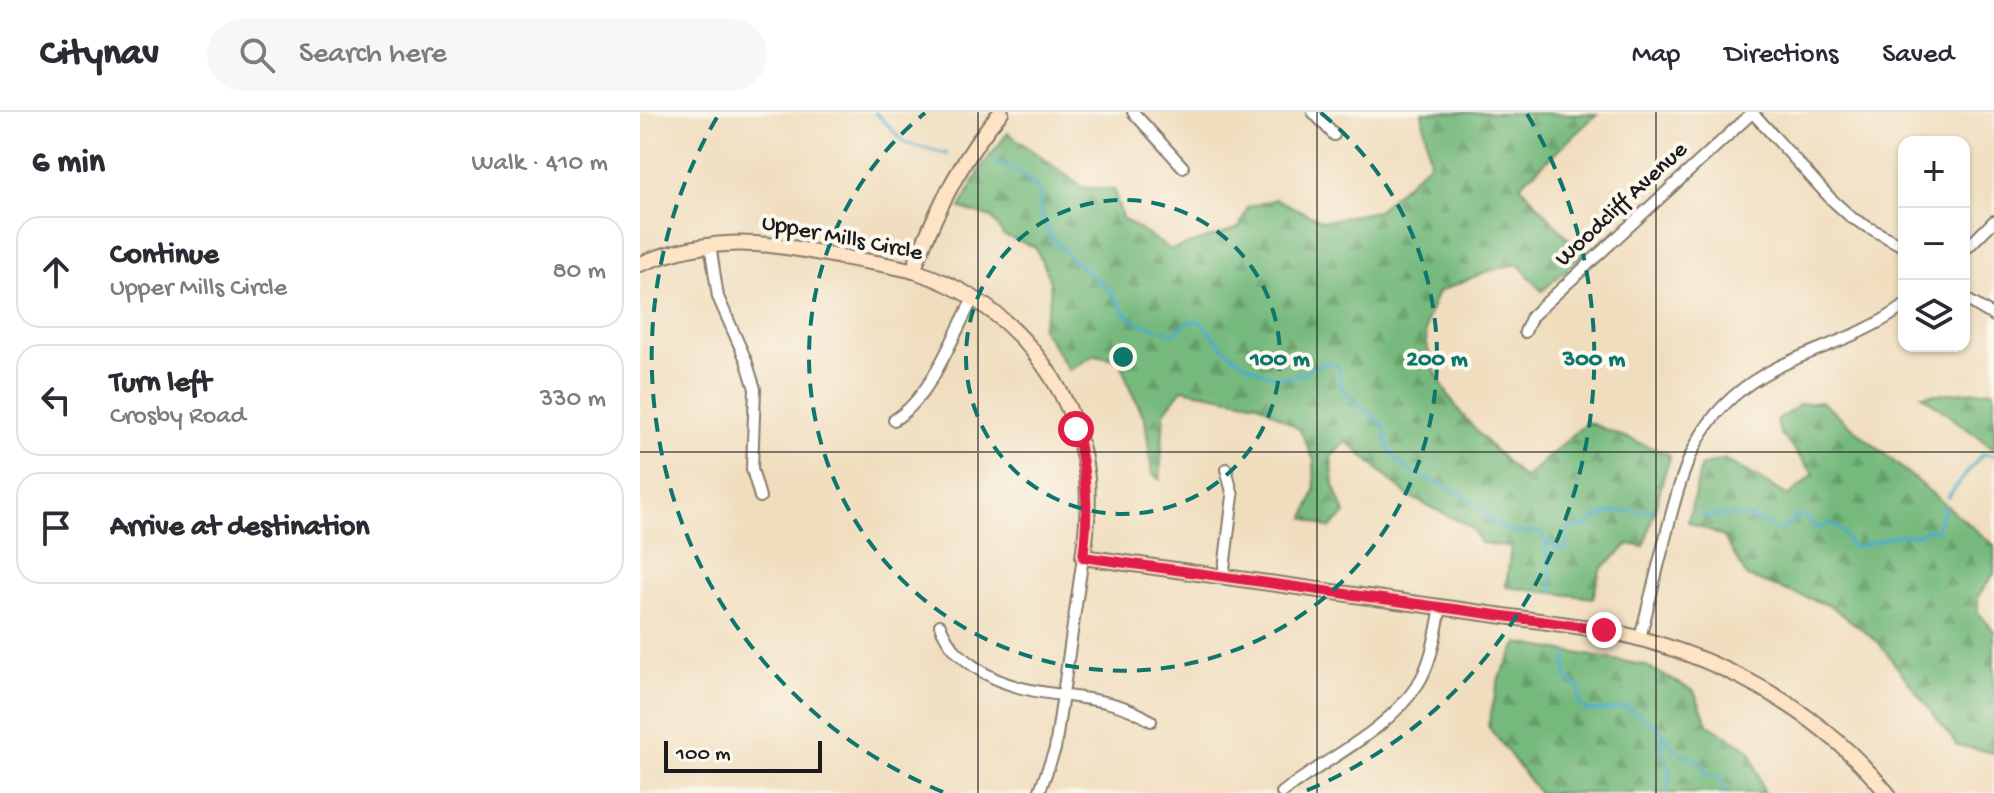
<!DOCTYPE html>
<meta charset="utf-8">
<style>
:root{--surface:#fff;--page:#f7f7f7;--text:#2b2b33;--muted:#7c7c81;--line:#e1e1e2}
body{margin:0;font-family:"Gochi Hand",sans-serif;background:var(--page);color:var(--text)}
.controls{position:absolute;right:24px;top:24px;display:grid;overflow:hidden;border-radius:16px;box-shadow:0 2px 6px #0004}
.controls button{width:72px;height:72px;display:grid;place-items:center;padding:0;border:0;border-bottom:2px solid var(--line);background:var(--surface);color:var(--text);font:40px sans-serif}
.scale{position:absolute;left:24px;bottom:20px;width:158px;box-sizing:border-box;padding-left:8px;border:4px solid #1c1c1c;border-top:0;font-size:22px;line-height:28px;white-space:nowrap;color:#1c1c1c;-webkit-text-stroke:6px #fbf7ec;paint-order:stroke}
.stop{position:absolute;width:24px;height:24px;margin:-18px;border:6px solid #e11d48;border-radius:50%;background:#fff}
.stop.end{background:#e11d48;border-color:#fff;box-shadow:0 2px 8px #0008}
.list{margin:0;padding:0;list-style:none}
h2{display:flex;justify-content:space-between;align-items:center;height:104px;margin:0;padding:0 32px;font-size:34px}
h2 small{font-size:26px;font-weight:400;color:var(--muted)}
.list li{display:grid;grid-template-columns:52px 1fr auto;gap:24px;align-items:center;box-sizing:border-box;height:112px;margin:0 16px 16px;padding:0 16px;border:2px solid var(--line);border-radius:24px}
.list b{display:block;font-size:30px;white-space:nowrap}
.list p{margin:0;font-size:26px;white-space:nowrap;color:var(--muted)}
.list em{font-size:26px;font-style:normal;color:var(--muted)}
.icon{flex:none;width:44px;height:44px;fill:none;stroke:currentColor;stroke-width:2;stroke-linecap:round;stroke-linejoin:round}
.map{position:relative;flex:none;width:1354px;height:681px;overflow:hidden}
header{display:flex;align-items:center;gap:48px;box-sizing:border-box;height:112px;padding:0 40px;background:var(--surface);border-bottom:2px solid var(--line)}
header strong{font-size:38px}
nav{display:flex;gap:44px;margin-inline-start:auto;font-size:28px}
.search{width:560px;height:72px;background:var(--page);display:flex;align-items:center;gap:20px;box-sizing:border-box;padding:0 28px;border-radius:44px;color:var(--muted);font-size:30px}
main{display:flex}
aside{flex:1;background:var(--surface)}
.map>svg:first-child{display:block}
.forest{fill:url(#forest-firs);stroke:#496a4c;stroke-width:2}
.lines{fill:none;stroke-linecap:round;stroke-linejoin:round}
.stream{stroke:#4daccb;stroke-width:3}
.street-casing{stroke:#867c6c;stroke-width:14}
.secondary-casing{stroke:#867c6c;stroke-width:18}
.street{stroke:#fff;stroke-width:10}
.secondary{stroke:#fee4c5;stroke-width:14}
.route{stroke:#e11d48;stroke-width:10}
.grid{fill:none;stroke:#1c1c1c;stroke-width:2;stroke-opacity:0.55}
.ring{fill:none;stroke:#0f766e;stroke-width:4;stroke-dasharray:14 10}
.labels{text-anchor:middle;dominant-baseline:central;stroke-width:8;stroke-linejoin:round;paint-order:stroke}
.street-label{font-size:24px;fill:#1c1c1c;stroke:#fbf7ec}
.centre{fill:#0f766e;stroke:#fbf7ec;stroke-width:4}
.ring-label{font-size:24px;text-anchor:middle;font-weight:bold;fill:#0f766e;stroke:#fbf7ec;stroke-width:8;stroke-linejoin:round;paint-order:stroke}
</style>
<header>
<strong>Citynav</strong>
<div class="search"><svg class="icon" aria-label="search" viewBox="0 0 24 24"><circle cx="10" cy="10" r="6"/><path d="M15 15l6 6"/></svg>Search here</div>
<nav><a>Map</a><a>Directions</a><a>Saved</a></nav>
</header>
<main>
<aside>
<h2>6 min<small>Walk · 410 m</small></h2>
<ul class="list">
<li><svg class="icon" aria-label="ahead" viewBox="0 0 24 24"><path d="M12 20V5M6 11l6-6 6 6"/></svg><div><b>Continue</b><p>Upper Mills Circle</p></div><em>80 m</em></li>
<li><svg class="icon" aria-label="left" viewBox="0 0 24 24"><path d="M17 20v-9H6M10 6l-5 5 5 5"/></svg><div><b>Turn left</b><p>Crosby Road</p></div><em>330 m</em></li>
<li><svg class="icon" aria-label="arrive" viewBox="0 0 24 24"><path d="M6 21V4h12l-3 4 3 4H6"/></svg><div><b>Arrive at destination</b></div></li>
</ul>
</aside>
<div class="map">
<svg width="1354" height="681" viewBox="0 0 1354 681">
<defs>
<pattern id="forest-firs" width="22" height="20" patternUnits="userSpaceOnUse" patternTransform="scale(2)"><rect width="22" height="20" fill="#76b97d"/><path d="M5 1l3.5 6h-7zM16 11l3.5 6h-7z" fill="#669e6b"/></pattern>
</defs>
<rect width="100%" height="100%" fill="#fbf7ec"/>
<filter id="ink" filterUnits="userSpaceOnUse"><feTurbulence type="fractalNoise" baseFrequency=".0125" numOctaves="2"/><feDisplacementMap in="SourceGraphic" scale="16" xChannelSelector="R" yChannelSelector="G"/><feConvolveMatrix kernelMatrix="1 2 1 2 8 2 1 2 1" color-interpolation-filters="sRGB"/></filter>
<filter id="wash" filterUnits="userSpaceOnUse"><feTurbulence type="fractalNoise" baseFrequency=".006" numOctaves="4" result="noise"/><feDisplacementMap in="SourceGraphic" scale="32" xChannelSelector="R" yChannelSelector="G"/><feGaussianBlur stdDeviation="1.8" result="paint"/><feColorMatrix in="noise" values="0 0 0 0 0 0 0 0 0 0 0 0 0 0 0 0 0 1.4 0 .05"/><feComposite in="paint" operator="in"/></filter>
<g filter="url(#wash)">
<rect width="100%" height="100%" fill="#f0ddbd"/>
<path class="forest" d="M782 0 957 2 880 73 943 143 902 179 878 152 845 160 798 180C794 190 787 204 786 215 783 273 846 330 884 367L947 310 1030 343 1004 435 989 432 960 458 953 486 866 475 871 435 841 431 831 415 768 384 706 329 691 345 694 373 705 402 690 416 665 406 675 378 674 348 660 318 618 291 542 277 524 300 520 368 512 361 505 307 490 277 480 248 455 243 429 258 401 215C415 176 414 173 395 135L363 123 352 106 320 96 342 54 368 21 442 75 474 78 482 106 531 138 599 116 608 95 636 87 683 109 737 99 790 50Z
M1354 278V337L1282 283Z
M1182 290 1354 433V462L1338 484V500L1354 519V641L1317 633 1238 530 1191 494 1107 465 1084 425 1048 410 1061 354 1084 347 1149 384 1174 362 1140 321 1137 309 1160 292Z
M878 531 1004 553 1054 579 1068 612 1110 638 1124 681H899L848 614 859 566Z"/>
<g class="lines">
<path class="stream" d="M235 0 265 31 307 42
M354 50 380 61 399 77C397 129 435 148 470 179 479 187 481 200 492 207 501 213 523 218 534 221L547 210 557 208C569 217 577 230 589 240 605 253 630 268 652 265 667 263 677 249 693 251L698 254 702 276 707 283 744 313C746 326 746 336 756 347 776 369 808 370 831 388 843 399 853 414 869 419 880 423 889 418 899 420L904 425 914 481
M1308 385 1342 342 1354 343
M1061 403 1105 405 1118 409 1140 420 1158 403H1164L1173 414 1178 416 1192 411 1201 418 1211 434 1217 435 1258 423H1278L1287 417 1296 419 1305 393
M906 431 923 438 927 435 928 417 948 413 954 407 972 400 1012 398
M926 545V566L940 576C941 580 938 584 939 589 940 607 978 595 987 595L1016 614 1023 622 1020 632 1030 659 1027 681
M1023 622 1035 638 1062 651 1066 662 1082 667 1083 681"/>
</g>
</g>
<g filter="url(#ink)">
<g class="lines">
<g class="street-casing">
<path id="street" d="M493 0 543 55
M673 0 694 23
M1112 0 1191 87 1212 106 1264 135
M70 132 78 185 106 248 115 277 112 357 120 385
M1324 139 1354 109
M1324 186 1354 204
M885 220 892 204 1113 0
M254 308C291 286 312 225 333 187
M583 465 593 384 586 357
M300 513C307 532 319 544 335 555 391 595 459 573 511 609
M1000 526C1009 490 1018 455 1027 419 1046 343 1063 292 1138 255 1182 233 1224 224 1264 194
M399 681 415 637 443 445
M642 681C686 646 746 621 778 572 792 550 796 520 801 495"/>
</g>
<g class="secondary-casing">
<path id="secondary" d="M0 152C73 123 121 129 196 144 222 149 249 152 274 159 367 188 436 269 447 366 449 393 447 419 443 445L964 518C1074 541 1175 593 1247 681
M273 159C294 102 321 46 361 0"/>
</g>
<use href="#street" class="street"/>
<use href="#secondary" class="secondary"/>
</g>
</g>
<g class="lines" filter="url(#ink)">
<path class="route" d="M436 317C447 361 449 400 443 445L964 518"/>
</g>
<path class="grid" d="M338 0V681M677 0V681M1016 0V681M0 340H1354"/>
<g class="ring">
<circle cx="483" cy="245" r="157"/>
<path d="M681 1A314 314 0 1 1 285 1"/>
<path d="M303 680A471 471 0 0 1 79 2M887 2A471 471 0 0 1 663 680"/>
</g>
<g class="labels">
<g class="street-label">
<text transform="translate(982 93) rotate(-43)">Woodcliff Avenue</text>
<text transform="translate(202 127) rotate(11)">Upper Mills Circle</text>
</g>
</g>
<circle cx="483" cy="245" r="12" class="centre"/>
<g class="ring-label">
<text x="640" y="253">100 m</text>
<text x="797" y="253">200 m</text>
<text x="954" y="253">300 m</text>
</g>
</svg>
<div class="controls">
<button>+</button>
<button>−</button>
<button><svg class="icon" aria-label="layers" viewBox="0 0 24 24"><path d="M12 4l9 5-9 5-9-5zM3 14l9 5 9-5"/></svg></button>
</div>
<div class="scale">100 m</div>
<div class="stop" style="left:436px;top:317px"></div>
<div class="stop end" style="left:964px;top:518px"></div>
</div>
</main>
